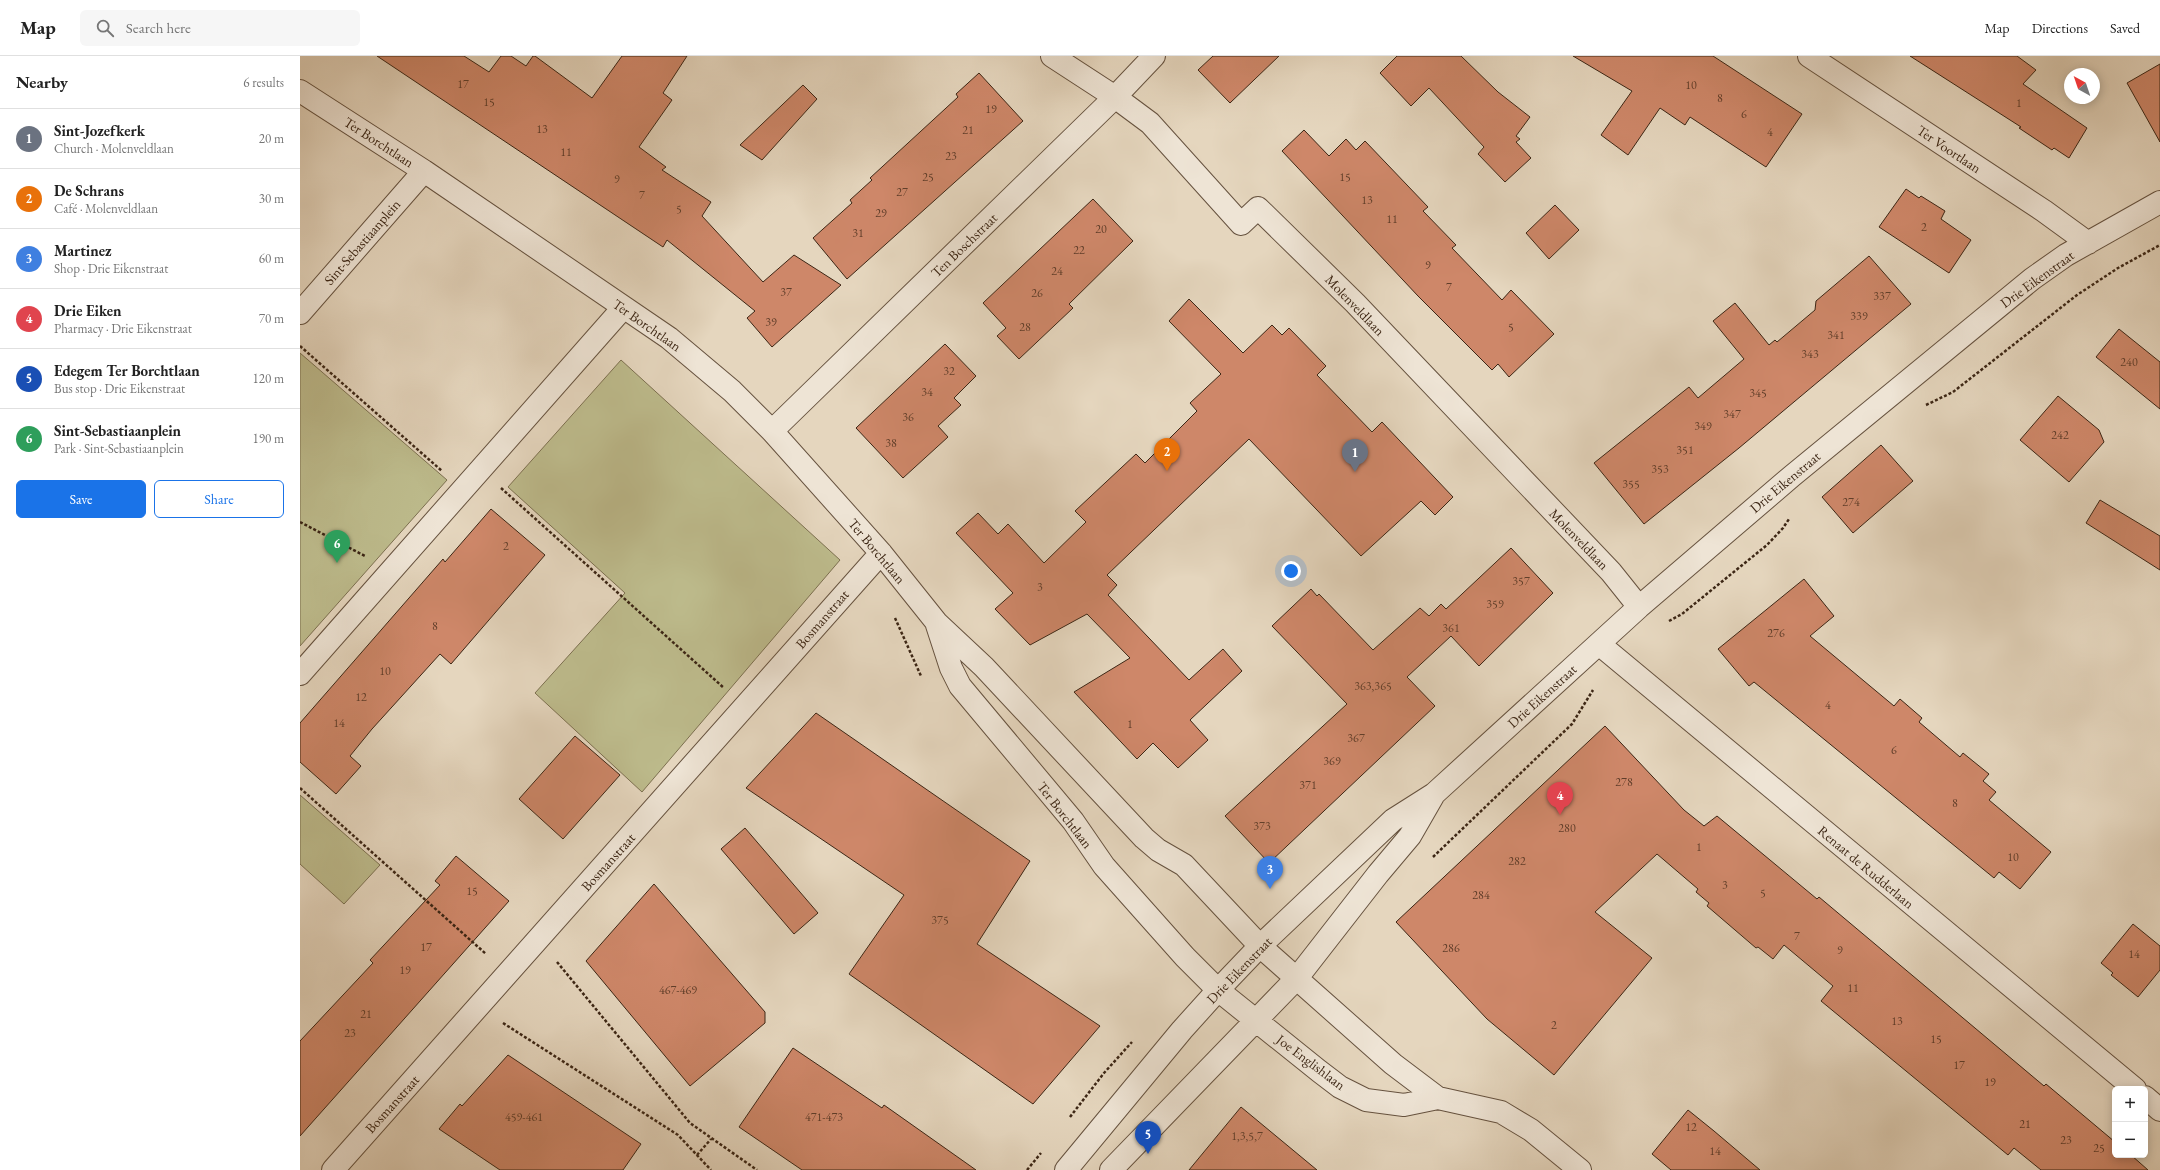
<!DOCTYPE html>
<meta charset="utf-8">
<style>
:root{--surface:#fff;--page:#f6f6f6;--text:#222;--muted:#767676;--line:#e0e0e0;--accent:#1a73e8}
body{margin:0;font-family:"EB Garamond",serif;background:var(--page);color:var(--text)}
.controls{position:absolute;right:12px;bottom:12px;display:grid;overflow:hidden;border-radius:6px;box-shadow:0 2px 10px #0003}
.controls button{width:36px;height:36px;display:grid;place-items:center;padding:0;border:0;border-bottom:1px solid var(--line);background:var(--surface);color:var(--text);font:20px sans-serif}
.compass{position:absolute;left:1764px;top:12px;width:36px;height:36px;border-radius:50%;background:var(--surface);box-shadow:0 2px 10px #0003;rotate:320deg}
.you{position:absolute;left:991px;top:515px;width:14px;height:14px;margin:-10px;border:3px solid #fff;border-radius:50%;background:#1a73e8;box-shadow:0 0 0 6px #1a73e833}
.badge{display:grid;place-items:center;width:26px;height:26px;border-radius:50%;background:var(--accent);color:#fff;font-size:13px;font-weight:700}
.pin{position:absolute;translate:-50% -33px;filter:drop-shadow(0 1px 2px #0008)}
.pin::after{content:'';position:absolute;top:21px;width:14px;height:12px;background:inherit;clip-path:polygon(0 0,100% 0,50% 100%)}
.list{margin:0;padding:0;list-style:none}
h2{display:flex;justify-content:space-between;align-items:center;height:52px;margin:0;padding:0 16px;font-size:17px}
h2 small{font-size:13px;font-weight:400;color:var(--muted)}
.list li{display:grid;grid-template-columns:26px 1fr auto;gap:12px;align-items:center;box-sizing:border-box;height:60px;padding:0 16px;border-top:1px solid var(--line)}
.list b{display:block;font-size:15px;white-space:nowrap}
.list p{margin:0;font-size:13px;white-space:nowrap;color:var(--muted)}
.list em{font-size:13px;font-style:normal;color:var(--muted)}
.actions{display:flex;gap:8px;padding:12px 16px}
.actions a{flex:1;padding:9px 0;border:1px solid var(--accent);border-radius:6px;text-align:center;font-size:14px;color:var(--accent)}
.actions .main{background:var(--accent);color:#fff}
.icon{flex:none;width:22px;height:22px;fill:none;stroke:currentColor;stroke-width:2;stroke-linecap:round;stroke-linejoin:round}
.map{position:relative;flex:none;width:1860px;height:1114px;overflow:hidden}
header{display:flex;align-items:center;gap:24px;box-sizing:border-box;height:56px;padding:0 20px;background:var(--surface);border-bottom:1px solid var(--line)}
header strong{font-size:19px}
nav{display:flex;gap:22px;margin-inline-start:auto;font-size:14px}
.search{width:280px;height:36px;background:var(--page);display:flex;align-items:center;gap:10px;box-sizing:border-box;padding:0 14px;border-radius:6px;color:var(--muted);font-size:15px}
main{display:flex}
aside{flex:1;background:var(--surface)}
.map>svg:first-child{display:block}
.green{fill:#bdbb8c;stroke:#7c7050}
.building{fill:#ce8769;stroke:#3c2615}
.lines{fill:none;stroke-linecap:round;stroke-linejoin:round}
.minor-casing{stroke:#66523f;stroke-width:24}
.path{stroke:#3c2615;stroke-width:2.5;stroke-dasharray:3 2;stroke-linecap:butt}
.minor{stroke:#eee4d5;stroke-width:22}
.labels{text-anchor:middle;dominant-baseline:central;stroke-width:3;stroke-linejoin:round;paint-order:stroke}
.number-label{font-size:12px;fill:#603e2a}
.street-label{font-size:14px;fill:#3c2615;stroke:#eee4d5}
</style>
<header>
<strong>Map</strong>
<div class="search"><svg class="icon" aria-label="search" viewBox="0 0 24 24"><circle cx="10" cy="10" r="6"/><path d="M15 15l6 6"/></svg>Search here</div>
<nav><a>Map</a><a>Directions</a><a>Saved</a></nav>
</header>
<main>
<aside>
<h2>Nearby<small>6 results</small></h2>
<ul class="list">
<li><span class="badge" style="background:#6b7280">1</span><div><b>Sint-Jozefkerk</b><p>Church · Molenveldlaan</p></div><em>20 m</em></li>
<li><span class="badge" style="background:#e8710a">2</span><div><b>De Schrans</b><p>Café · Molenveldlaan</p></div><em>30 m</em></li>
<li><span class="badge" style="background:#3f7fe0">3</span><div><b>Martinez</b><p>Shop · Drie Eikenstraat</p></div><em>60 m</em></li>
<li><span class="badge" style="background:#e0444e">4</span><div><b>Drie Eiken</b><p>Pharmacy · Drie Eikenstraat</p></div><em>70 m</em></li>
<li><span class="badge" style="background:#1a4fb4">5</span><div><b>Edegem Ter Borchtlaan</b><p>Bus stop · Drie Eikenstraat</p></div><em>120 m</em></li>
<li><span class="badge" style="background:#2e9e5b">6</span><div><b>Sint-Sebastiaanplein</b><p>Park · Sint-Sebastiaanplein</p></div><em>190 m</em></li>
</ul>
<div class="actions"><a class="main">Save</a><a>Share</a></div>
</aside>
<div class="map">
<svg width="1860" height="1114" viewBox="0 0 1860 1114">
<rect width="100%" height="100%" fill="#e5d6be"/>
<filter id="stains"><feTurbulence type="fractalNoise" baseFrequency=".005" numOctaves="4"/><feColorMatrix values="0 0 0 0 .2 0 0 0 0 .09 0 0 0 0 .02 0 0 0 .5 -.17"/></filter>
<radialGradient id="worn" r=".72"><stop offset=".6" stop-color="#630" stop-opacity="0"/><stop offset="1" stop-color="#630" stop-opacity=".3"/></radialGradient>
<path class="green" d="M0 297 147 424 0 590Z
M321 304 540 504 342 736 235 637 325 537 208 431Z
M0 739 80 809 44 848 0 808Z"/>
<path class="building" d="M77 0H164L189 16 201 0H211L226 10 233 0H235L292 42 322 0H387L363 37 372 44 339 91 366 111 362 114 411 146 402 160 463 226 494 199 541 229 472 291 447 262 455 255 367 184 363 191Z
M913 0H979L930 47 898 14Z
M1097 0H1161L1198 36 1230 61 1216 80 1220 83 1216 86 1231 102 1205 126 1178 98 1184 91 1129 32 1111 50 1080 17Z
M1273 0H1413L1502 58 1466 111 1390 61 1385 69 1360 52 1328 99 1301 79 1332 35Z
M1610 0H1717L1736 14 1723 28 1787 72 1769 102 1754 92 1752 94 1719 72 1721 71Z
M1860 8V86L1827 27Z
M679 17 723 65 547 223 513 182 552 147 550 144 572 124 570 122 658 41 656 38Z
M503 29 517 43 462 104 440 89Z
M1004 74 1029 100 1046 83 1056 94 1065 85 1128 151 1123 155 1156 189 1152 192 1202 244 1211 234 1254 278 1209 321 1198 308 1192 314 1118 240 982 95Z
M1606 133 1619 142 1621 140 1645 155 1641 163 1671 184 1649 217 1579 171Z
M793 143 833 185 769 248 773 252 719 303 697 280 706 272 683 247Z
M1255 149 1279 174 1249 203 1226 177Z
M1569 200 1611 248 1439 392 1344 468 1294 407 1389 331 1398 342 1444 303 1413 265 1435 247 1469 289 1475 284 1477 286 1515 254 1516 245Z
M889 243 943 297 972 269 982 279 989 272 1026 310 1017 319 1072 376 1082 366 1153 441 1135 459 1121 445 1061 500 949 383 807 519 817 529 808 539 889 624 923 593 942 615 890 664 908 684 878 712 853 687 837 703 774 636 830 602 787 558 730 589 695 553 713 537 656 477 678 457 698 478 708 468 744 507 786 466 775 455 836 398 845 407 897 355 890 347 921 318 869 265Z
M1819 273 1860 306V353L1796 301Z
M645 288 676 320 654 342 661 349 638 370 648 381 603 422 556 372Z
M1758 340 1799 374 1804 386 1769 426 1720 384Z
M1581 389 1613 425 1553 477 1522 441Z
M1800 444 1860 480V514L1786 467Z
M191 453 245 499 151 608 140 598 72 673 50 700 61 710 36 738 0 706V667L143 503 145 506Z
M1211 492 1253 537 1179 610 1151 580 1107 621 1135 650 969 807 925 760 1047 648 972 570 1011 533 1017 540 1019 538 1073 594 1120 552 1129 560 1141 548 1146 553Z
M1504 523 1534 560 1510 580 1594 650 1600 643 1622 662 1619 666 1660 701 1663 697 1689 718 1683 725 1696 736 1689 744 1751 796 1720 833 1699 816 1694 822 1454 626 1449 630 1418 593Z
M516 657 730 805 677 888 800 970 733 1048 549 918 604 839 446 732Z
M1305 670 1384 754 1404 770 1417 760 1517 843 1519 841 1744 1030 1746 1028 1815 1086V1099H1831L1848 1114H1741L1714 1092 1708 1099 1521 945 1533 930 1484 889 1473 903 1458 891 1456 892 1407 850 1409 847 1396 836 1398 833 1357 798 1295 856 1352 902 1254 1019 1187 963 1096 866Z
M275 680 320 719 263 783 219 743Z
M445 772 518 857 494 878 421 793Z
M156 800 209 845 0 1080V985L73 907 70 904 140 829 135 825Z
M354 828 465 956V967L390 1030 286 905Z
M1833 868 1860 890V914L1838 941 1811 919 1813 917 1801 907Z
M493 992 582 1052 584 1049 676 1114H502L439 1071Z
M208 999 341 1088 323 1114H200L139 1073 160 1048 162 1050Z
M941 1051 1017 1114H889Z
M1388 1054 1414 1075 1460 1114H1371L1352 1098Z"/>
<g class="lines">
<g class="minor-casing">
<path id="minor" d="M752 0 815 41 850 67 941 168 958 152 1055 247 1311 516 1339 551
M1509 0 1744 155 1788 187
M0 35 124 115 369 282 432 335 472 375 581 497 637 567 684 611 844 782 858 794 884 809 960 890 1093 1008 1138 1042
M0 257 124 115
M472 375 815 41 854 0
M637 569 651 612 660 630 773 765 804 810 885 901 918 934 1019 1015 1040 1031 1066 1044 1104 1049 1138 1042 1201 1056 1231 1074 1280 1114
M1299 588 1835 1033
M0 618 323 252
M1845 1041 1860 1054
M33 1114 581 497
M766 1114 882 974 918 934 960 890 1093 764 1134 738 1339 551 1492 420 1732 223 1766 199 1860 146
M811 1114 997 922 1078 818 1110 780 1133 740"/>
</g>
<path class="path" d="M0 290 142 415
M1626 349 1653 336 1777 239 1818 212 1860 189
M201 432 424 632
M0 466 65 500
M595 562 621 620
M1369 565 1382 558 1467 489 1483 472 1489 463
M0 732 186 898
M1133 801 1272 668 1293 634
M257 906 390 1067 457 1114
M203 967 378 1079 411 1114
M770 1061 804 1017 832 986
M397 1099 411 1083
M727 1114 741 1097"/>
<use href="#minor" class="minor"/>
</g>
<g class="labels">
<g class="number-label">
<text x="163" y="28">17</text>
<text x="1391" y="29">10</text>
<text x="1420" y="42">8</text>
<text x="189" y="46">15</text>
<text x="1719" y="47">1</text>
<text x="691" y="53">19</text>
<text x="1444" y="58">6</text>
<text x="242" y="73">13</text>
<text x="668" y="74">21</text>
<text x="1470" y="76">4</text>
<text x="266" y="96">11</text>
<text x="651" y="100">23</text>
<text x="628" y="121">25</text>
<text x="1045" y="121">15</text>
<text x="317" y="123">9</text>
<text x="602" y="136">27</text>
<text x="342" y="139">7</text>
<text x="1067" y="144">13</text>
<text x="379" y="153">5</text>
<text x="581" y="157">29</text>
<text x="1092" y="163">11</text>
<text x="1624" y="171">2</text>
<text x="801" y="173">20</text>
<text x="558" y="177">31</text>
<text x="779" y="194">22</text>
<text x="1128" y="209">9</text>
<text x="757" y="215">24</text>
<text x="1149" y="231">7</text>
<text x="486" y="236">37</text>
<text x="737" y="237">26</text>
<text x="1582" y="240">337</text>
<text x="1559" y="260">339</text>
<text x="471" y="266">39</text>
<text x="725" y="271">28</text>
<text x="1211" y="271">5</text>
<text x="1536" y="279">341</text>
<text x="1510" y="298">343</text>
<text x="1829" y="306">240</text>
<text x="649" y="315">32</text>
<text x="627" y="336">34</text>
<text x="1458" y="337">345</text>
<text x="1432" y="358">347</text>
<text x="608" y="361">36</text>
<text x="1403" y="370">349</text>
<text x="1760" y="379">242</text>
<text x="591" y="387">38</text>
<text x="1385" y="394">351</text>
<text x="1360" y="413">353</text>
<text x="1331" y="428">355</text>
<text x="1551" y="446">274</text>
<text x="206" y="490">2</text>
<text x="1221" y="525">357</text>
<text x="740" y="531">3</text>
<text x="1195" y="548">359</text>
<text x="135" y="570">8</text>
<text x="1151" y="572">361</text>
<text x="1476" y="577">276</text>
<text x="85" y="615">10</text>
<text x="1073" y="630">363,365</text>
<text x="61" y="641">12</text>
<text x="1528" y="649">4</text>
<text x="39" y="667">14</text>
<text x="830" y="668">1</text>
<text x="1056" y="682">367</text>
<text x="1594" y="694">6</text>
<text x="1032" y="705">369</text>
<text x="1324" y="726">278</text>
<text x="1008" y="729">371</text>
<text x="1655" y="747">8</text>
<text x="962" y="770">373</text>
<text x="1267" y="772">280</text>
<text x="1399" y="791">1</text>
<text x="1713" y="801">10</text>
<text x="1217" y="805">282</text>
<text x="1425" y="829">3</text>
<text x="172" y="835">15</text>
<text x="1463" y="837">5</text>
<text x="1181" y="839">284</text>
<text x="640" y="864">375</text>
<text x="1497" y="880">7</text>
<text x="126" y="891">17</text>
<text x="1151" y="892">286</text>
<text x="1540" y="894">9</text>
<text x="1834" y="898">14</text>
<text x="105" y="914">19</text>
<text x="1553" y="932">11</text>
<text x="378" y="934">467-469</text>
<text x="66" y="958">21</text>
<text x="1597" y="965">13</text>
<text x="1254" y="969">2</text>
<text x="50" y="977">23</text>
<text x="1636" y="983">15</text>
<text x="1659" y="1009">17</text>
<text x="1690" y="1026">19</text>
<text x="224" y="1061">459-461</text>
<text x="524" y="1061">471-473</text>
<text x="1725" y="1068">21</text>
<text x="1391" y="1071">12</text>
<text x="947" y="1080">1,3,5,7</text>
<text x="1766" y="1084">23</text>
<text x="1799" y="1092">25</text>
<text x="1415" y="1095">14</text>
</g>
<g class="street-label">
<text transform="translate(79 86) rotate(33)">Ter Borchtlaan</text>
<text transform="translate(1649 93) rotate(34)">Ter Voortlaan</text>
<text transform="translate(62 186) rotate(-49)">Sint-Sebastiaanplein</text>
<text transform="translate(664 189) rotate(-44)">Ten Boschstraat</text>
<text transform="translate(1737 223) rotate(-36)">Drie Eikenstraat</text>
<text transform="translate(1055 249) rotate(46)">Molenveldlaan</text>
<text transform="translate(347 269) rotate(35)">Ter Borchtlaan</text>
<text transform="translate(1485 426) rotate(-40)">Drie Eikenstraat</text>
<text transform="translate(1279 483) rotate(46)">Molenveldlaan</text>
<text transform="translate(577 495) rotate(50)">Ter Borchtlaan</text>
<text transform="translate(522 563) rotate(-49)">Bosmanstraat</text>
<text transform="translate(1242 640) rotate(-42)">Drie Eikenstraat</text>
<text transform="translate(765 759) rotate(52)">Ter Borchtlaan</text>
<text transform="translate(308 806) rotate(-48)">Bosmanstraat</text>
<text transform="translate(1566 811) rotate(40)">Renaat de Rudderlaan</text>
<text transform="translate(939 914) rotate(-46)">Drie Eikenstraat</text>
<text transform="translate(1011 1006) rotate(37)">Joe Englishlaan</text>
<text transform="translate(92 1048) rotate(-48)">Bosmanstraat</text>
</g>
</g>
<rect width="100%" height="100%" filter="url(#stains)"/>
<rect width="100%" height="100%" fill="url(#worn)"/>
</svg>
<div class="controls">
<button>+</button>
<button>−</button>
</div>
<svg class="compass" viewBox="-18 -18 36 36"><path d="M0-13l5 13h-10z" fill="#e53935"/><path d="M0 13l5-13h-10z" fill="#767676"/></svg>
<div class="you"></div>
<div class="pin badge" style="left:1055px;top:416px;background:#6b7280">1</div>
<div class="pin badge" style="left:867px;top:415px;background:#e8710a">2</div>
<div class="pin badge" style="left:970px;top:833px;background:#3f7fe0">3</div>
<div class="pin badge" style="left:1260px;top:759px;background:#e0444e">4</div>
<div class="pin badge" style="left:848px;top:1098px;background:#1a4fb4">5</div>
<div class="pin badge" style="left:37px;top:507px;background:#2e9e5b">6</div>
</div>
</main>
